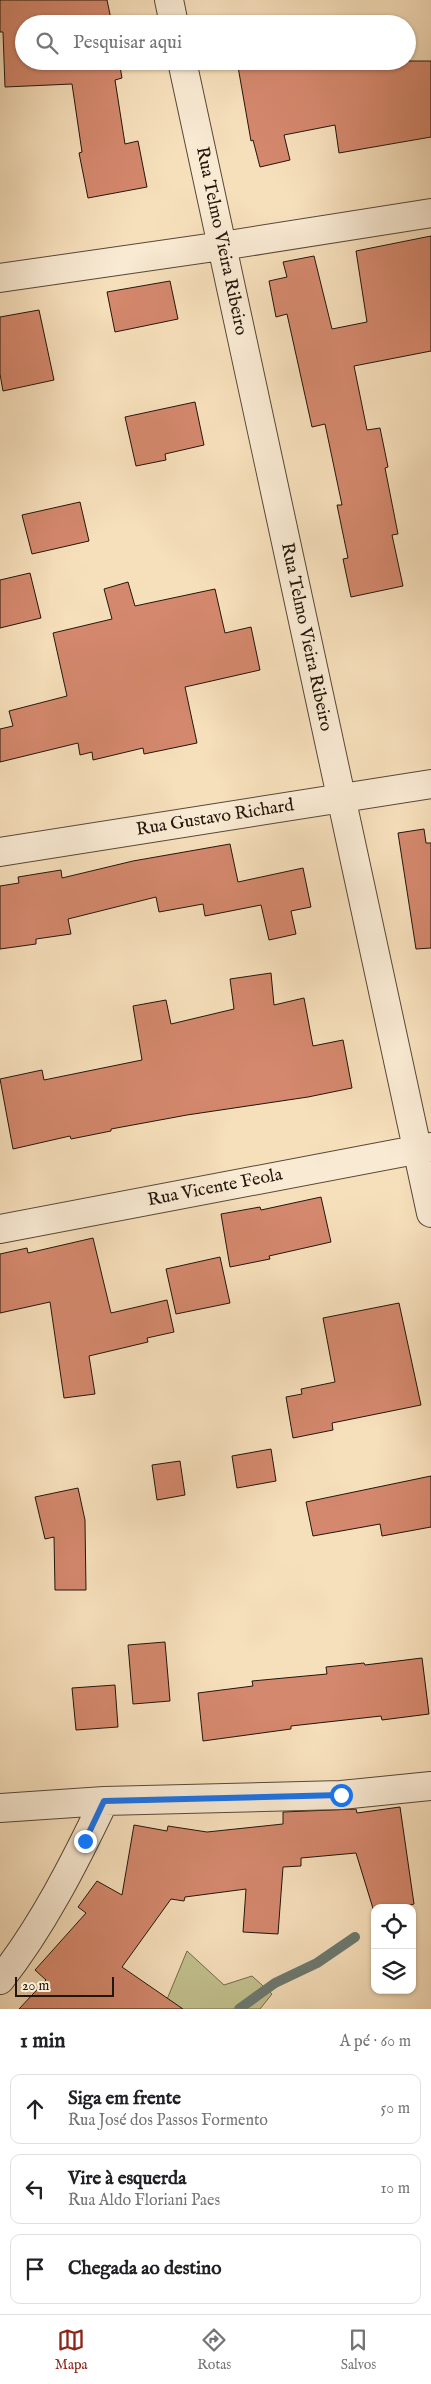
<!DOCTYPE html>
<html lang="pt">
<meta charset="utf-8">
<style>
:root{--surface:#fff;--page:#f6f6f6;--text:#202124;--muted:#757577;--line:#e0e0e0;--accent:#8f2418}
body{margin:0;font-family:"IM FELL English",serif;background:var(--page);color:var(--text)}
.controls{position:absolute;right:15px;bottom:15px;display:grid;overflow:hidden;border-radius:10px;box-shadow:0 1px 4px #0004}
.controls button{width:45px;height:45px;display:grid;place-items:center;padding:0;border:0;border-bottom:1px solid var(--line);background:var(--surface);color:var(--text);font:25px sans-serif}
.scale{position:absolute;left:15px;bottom:12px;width:99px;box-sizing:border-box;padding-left:5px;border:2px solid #22160b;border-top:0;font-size:14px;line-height:18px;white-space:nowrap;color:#22160b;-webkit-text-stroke:4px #f9ead3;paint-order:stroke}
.stop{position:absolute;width:15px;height:15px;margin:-11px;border:4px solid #1a73e8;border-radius:50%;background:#fff}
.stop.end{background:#1a73e8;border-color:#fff;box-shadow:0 1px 5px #0008}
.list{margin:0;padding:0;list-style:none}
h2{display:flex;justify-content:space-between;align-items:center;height:65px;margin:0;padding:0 20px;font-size:21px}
h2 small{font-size:16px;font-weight:400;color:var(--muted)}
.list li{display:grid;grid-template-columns:32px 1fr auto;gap:15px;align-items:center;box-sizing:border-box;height:70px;margin:0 10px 10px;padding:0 10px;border:1px solid var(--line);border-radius:10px}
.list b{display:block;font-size:19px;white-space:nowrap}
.list p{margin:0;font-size:16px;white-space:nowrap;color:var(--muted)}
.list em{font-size:16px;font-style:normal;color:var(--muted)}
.icon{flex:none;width:28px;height:28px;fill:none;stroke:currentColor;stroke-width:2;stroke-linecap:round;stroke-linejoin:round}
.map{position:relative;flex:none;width:431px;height:2009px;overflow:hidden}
.search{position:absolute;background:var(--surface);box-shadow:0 1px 4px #0004;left:15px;right:15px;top:15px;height:55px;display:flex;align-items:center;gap:12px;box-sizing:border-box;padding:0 18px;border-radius:28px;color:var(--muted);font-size:19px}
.sheet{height:305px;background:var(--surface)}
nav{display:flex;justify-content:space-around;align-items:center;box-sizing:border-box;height:70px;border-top:1px solid var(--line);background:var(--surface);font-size:14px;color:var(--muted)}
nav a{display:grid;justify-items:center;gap:2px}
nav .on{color:var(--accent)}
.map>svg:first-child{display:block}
.green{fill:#c1c08d;stroke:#726b4c}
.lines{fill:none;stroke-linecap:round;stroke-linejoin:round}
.stream{stroke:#6c7a71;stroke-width:10}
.building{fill:#d4886d;stroke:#22160b}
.street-casing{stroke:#574837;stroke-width:30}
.street{stroke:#f9ead3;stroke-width:28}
.route{stroke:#1a73e8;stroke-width:6}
.labels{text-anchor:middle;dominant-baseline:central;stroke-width:4;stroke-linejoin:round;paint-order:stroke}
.street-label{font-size:18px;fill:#22160b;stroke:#f9ead3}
</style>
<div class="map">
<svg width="431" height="2009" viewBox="0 0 431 2009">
<rect width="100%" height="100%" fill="#f6dfbb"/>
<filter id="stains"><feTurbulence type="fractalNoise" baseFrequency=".004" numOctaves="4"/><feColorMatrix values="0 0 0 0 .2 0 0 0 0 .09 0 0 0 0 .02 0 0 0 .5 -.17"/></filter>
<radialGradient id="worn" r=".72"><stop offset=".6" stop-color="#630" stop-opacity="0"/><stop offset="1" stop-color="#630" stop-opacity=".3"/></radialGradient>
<path class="green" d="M187 1951 224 1985 252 1976 272 1994 260 2009H163Z"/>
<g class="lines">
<path class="stream" d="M239 2009 275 1983 317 1963 355 1937"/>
</g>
<path class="building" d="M0 0H107L112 24H24V61H119L122 78 115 80 125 144 138 141 147 187 88 198 79 153 82 152 72 84 5 87 3 32H0Z
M237 61H431V137L339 153 335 125 284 135 290 160 260 167 253 140 251 141Z
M431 236V351L354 366 367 430 380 428 388 467 385 468 398 534 392 535 403 586 351 597 343 559 348 558 337 505H342L325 424 312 427 287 314 276 317 269 281 287 277 283 262 314 256 332 329 367 322 356 251Z
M170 281 178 319 115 332 107 292Z
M39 310 54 380 3 391 0 374V317Z
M195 402 204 445 165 454 166 460 136 466 125 417Z
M80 502 89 541 32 554 22 515Z
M30 573 41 618 0 628V580Z
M128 582 135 606 215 589 225 633 251 627 260 670 185 687 197 743 144 754 143 748 93 760 92 752 80 755 78 743 0 762V729L13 726 9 711 67 696 53 633 112 619 104 589Z
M424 829 426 843H431V948L416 949 398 833Z
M230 844 238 882 303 868 311 907 291 911 296 934 269 940 261 905 205 916 203 904 159 912 156 897 68 919 71 934 36 939V944L0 949V886L19 883 18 877 61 870 62 878 133 861Z
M271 973 274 1005 304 998 313 1046 343 1040 352 1088 308 1097 187 1115 111 1129V1131L71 1139 70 1136 13 1149 0 1079 42 1070 44 1080 142 1060 133 1006 166 1000 171 1024 234 1009 230 979Z
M321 1197 331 1242 269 1256 270 1259 230 1267 221 1214 260 1207 261 1210Z
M93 1238 111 1313 167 1300 174 1332 147 1338 148 1342 89 1356 95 1394 64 1398 50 1302 0 1313V1254L27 1248 28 1253Z
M220 1257 230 1303 176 1314 166 1269Z
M399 1303 421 1405 332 1423 333 1430 293 1438 286 1397 302 1394 301 1389 335 1382 323 1318Z
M271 1449 276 1481 237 1488 232 1456Z
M180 1461 185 1495 157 1500 152 1465Z
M431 1476V1527L382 1536 380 1524 313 1536 306 1502Z
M78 1488 85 1520 86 1590H55L54 1537 45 1539 35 1497Z
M165 1642 170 1701 133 1704 128 1645Z
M422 1658 429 1714 382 1720 381 1716 291 1726V1729L203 1741 198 1693 253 1686 252 1681 327 1674 326 1667 364 1663 365 1665Z
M115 1685 118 1727 76 1730 72 1688Z
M400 1807 414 1904 400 1908H375V1915L356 1853 301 1858V1866L283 1867 278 1934 243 1932 246 1889 185 1897 184 1901 171 1899 122 1967 183 2009H19L46 1980 35 1970 86 1913 78 1907 97 1881 122 1895 134 1825 167 1831 168 1826 207 1832 283 1824V1812L356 1809 357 1813Z"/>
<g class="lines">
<g class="street-casing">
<path id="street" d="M169 0 174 24
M182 61 431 1213
M0 278 222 246 431 213
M0 852 431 784
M0 1229 431 1147
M0 1808 104 1801 341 1795 431 1786
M0 1980C42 1927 75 1862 104 1801"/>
</g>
<use href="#street" class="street"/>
</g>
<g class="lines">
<path class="route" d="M85 1841 104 1801 341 1795"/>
</g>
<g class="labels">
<g class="street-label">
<text transform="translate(221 241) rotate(78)">Rua Telmo Vieira Ribeiro</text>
<text transform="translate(306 637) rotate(78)">Rua Telmo Vieira Ribeiro</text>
<text transform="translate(215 818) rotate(-9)">Rua Gustavo Richard</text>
<text transform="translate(215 1188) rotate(-11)">Rua Vicente Feola</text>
</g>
</g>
<rect width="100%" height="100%" filter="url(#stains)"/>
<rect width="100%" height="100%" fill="url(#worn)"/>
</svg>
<div class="controls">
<button><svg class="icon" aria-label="locate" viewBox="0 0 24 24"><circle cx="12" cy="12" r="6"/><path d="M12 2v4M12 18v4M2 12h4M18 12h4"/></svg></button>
<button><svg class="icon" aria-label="layers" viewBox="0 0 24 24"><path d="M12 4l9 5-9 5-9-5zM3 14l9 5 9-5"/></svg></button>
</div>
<div class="scale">20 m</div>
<div class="stop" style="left:341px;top:1795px"></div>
<div class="stop end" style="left:85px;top:1841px"></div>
<div class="search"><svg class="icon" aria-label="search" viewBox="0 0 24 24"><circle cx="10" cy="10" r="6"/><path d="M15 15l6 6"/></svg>Pesquisar aqui</div>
</div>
<section class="sheet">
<h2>1 min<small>A pé · 60 m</small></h2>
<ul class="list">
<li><svg class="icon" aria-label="ahead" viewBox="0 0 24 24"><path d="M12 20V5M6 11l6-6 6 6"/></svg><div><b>Siga em frente</b><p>Rua José dos Passos Formento</p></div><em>50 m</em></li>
<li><svg class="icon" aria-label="left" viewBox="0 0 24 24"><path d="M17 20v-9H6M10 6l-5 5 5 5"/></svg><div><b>Vire à esquerda</b><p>Rua Aldo Floriani Paes</p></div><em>10 m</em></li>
<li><svg class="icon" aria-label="arrive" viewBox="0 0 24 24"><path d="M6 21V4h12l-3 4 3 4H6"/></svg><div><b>Chegada ao destino</b></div></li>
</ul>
</section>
<nav>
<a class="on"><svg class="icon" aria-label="map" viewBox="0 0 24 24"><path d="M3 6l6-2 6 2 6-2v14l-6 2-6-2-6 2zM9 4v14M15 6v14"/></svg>Mapa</a>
<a><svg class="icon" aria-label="directions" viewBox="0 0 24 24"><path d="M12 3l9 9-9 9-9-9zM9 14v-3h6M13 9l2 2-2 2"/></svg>Rotas</a>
<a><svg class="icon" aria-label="saved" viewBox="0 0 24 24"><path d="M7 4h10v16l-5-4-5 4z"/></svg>Salvos</a>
</nav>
